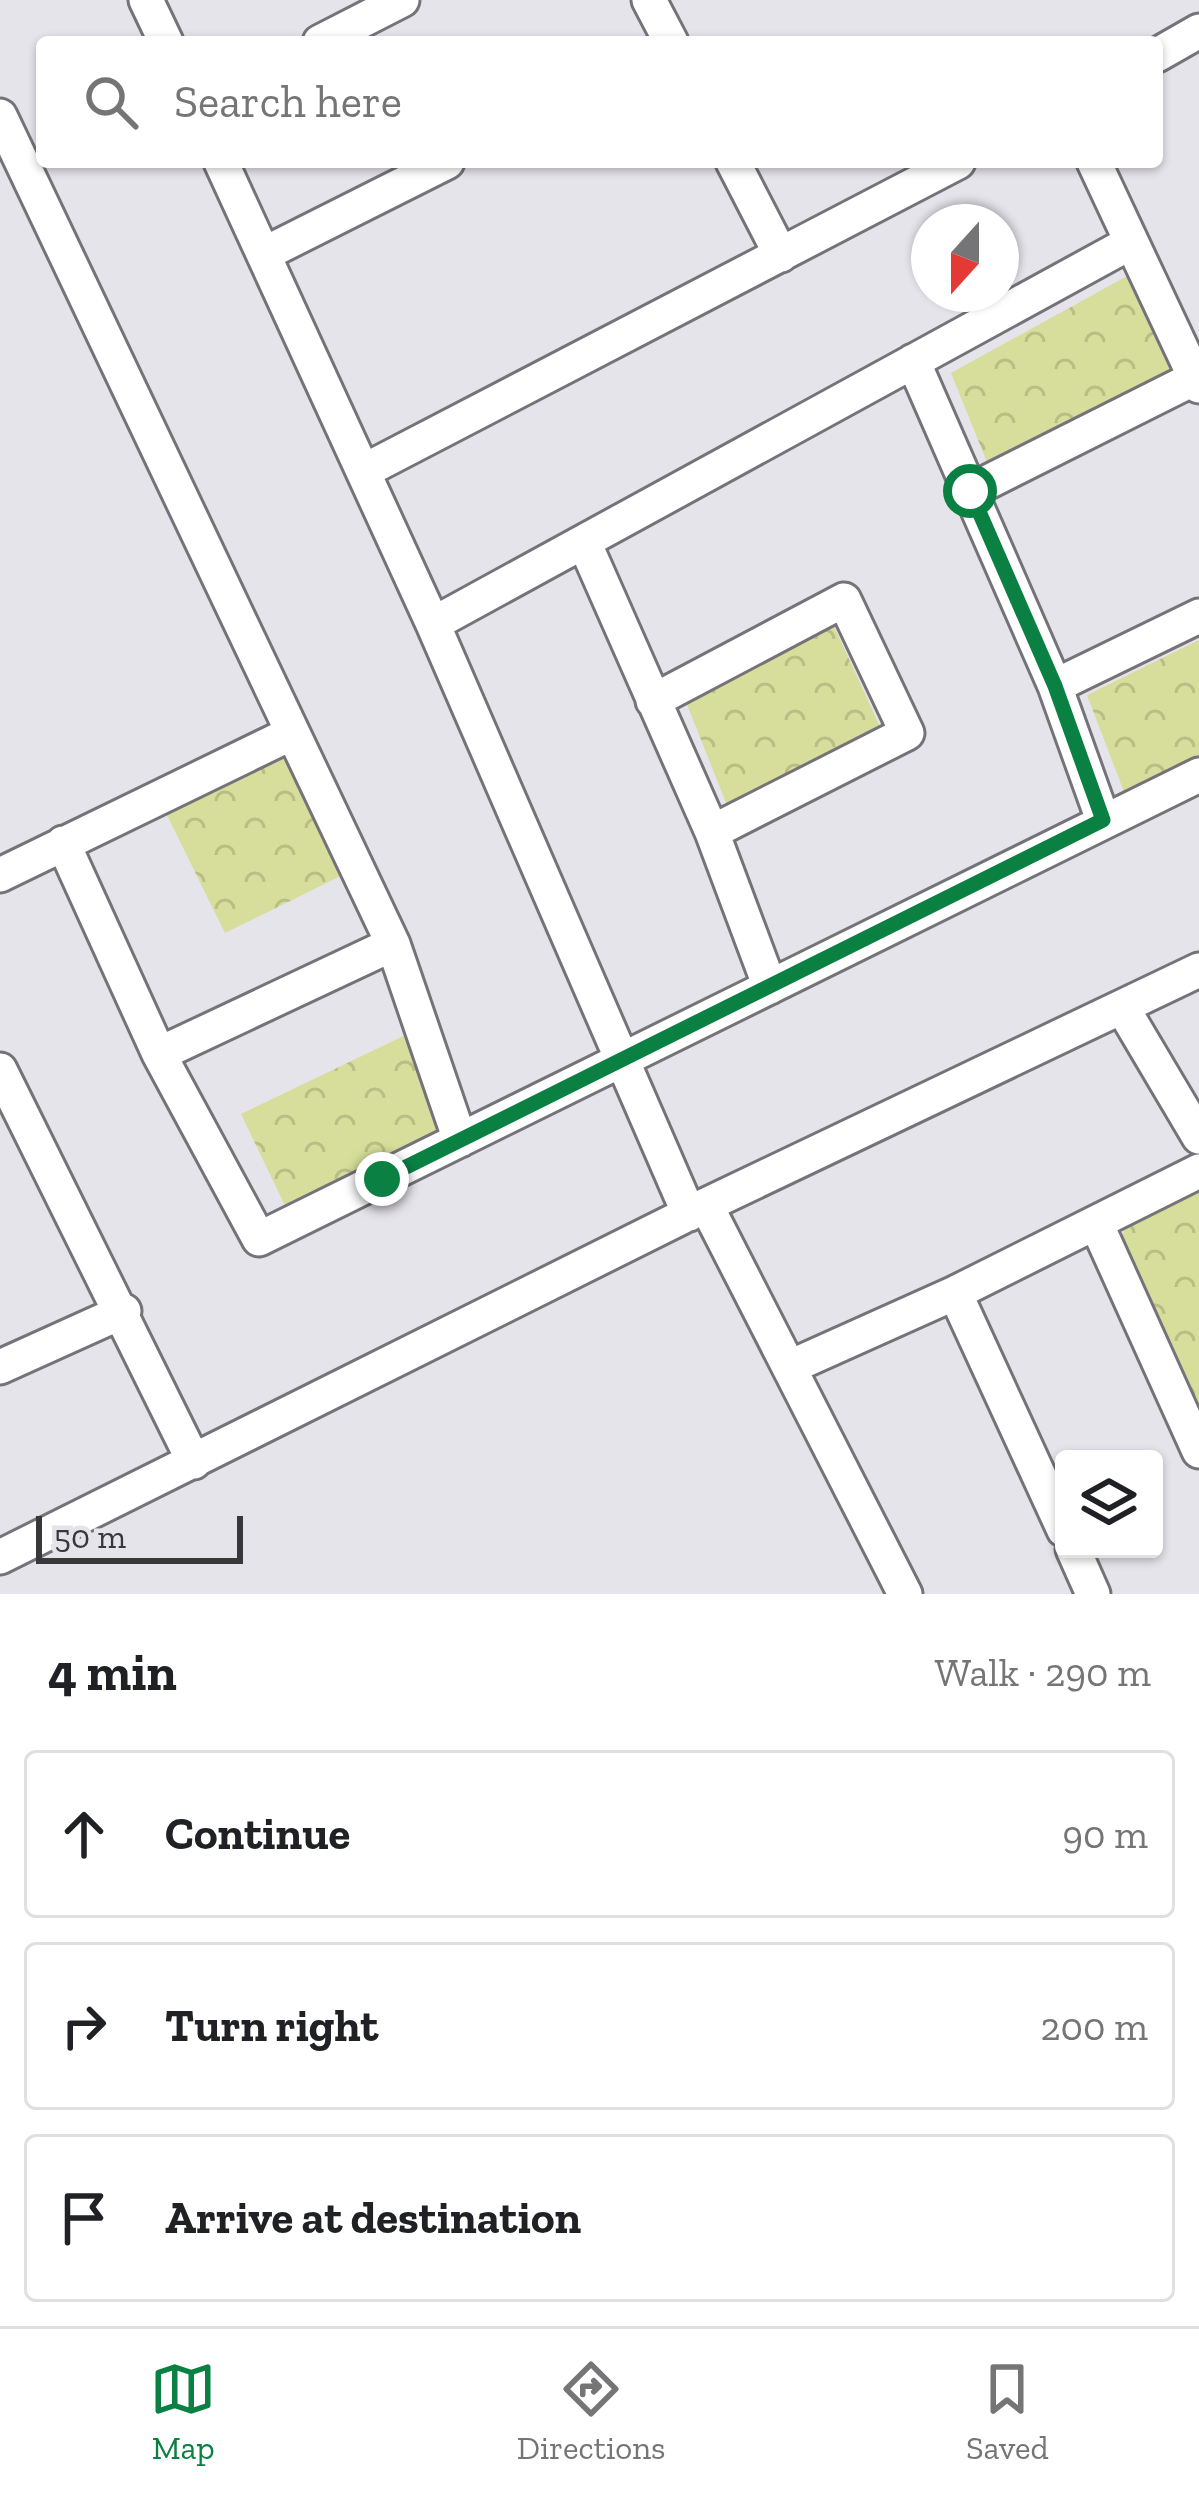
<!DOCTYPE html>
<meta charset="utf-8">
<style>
:root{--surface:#fff;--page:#f2f2f2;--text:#202124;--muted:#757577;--line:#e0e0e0;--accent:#0b8043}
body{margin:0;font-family:"Zilla Slab",serif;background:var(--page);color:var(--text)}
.controls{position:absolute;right:36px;bottom:36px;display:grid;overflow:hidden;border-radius:12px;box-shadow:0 3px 9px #0004}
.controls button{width:108px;height:108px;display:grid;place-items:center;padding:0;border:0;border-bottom:3px solid var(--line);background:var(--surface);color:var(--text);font:60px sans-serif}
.compass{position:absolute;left:911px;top:204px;width:108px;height:108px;border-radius:50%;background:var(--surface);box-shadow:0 3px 9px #0004;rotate:201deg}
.scale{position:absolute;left:36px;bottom:30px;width:207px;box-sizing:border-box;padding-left:12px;border:6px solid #38373a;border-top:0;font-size:33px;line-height:42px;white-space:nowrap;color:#38373a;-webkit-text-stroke:9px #e6e4eb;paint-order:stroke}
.stop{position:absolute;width:36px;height:36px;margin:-27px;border:9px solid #0b8043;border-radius:50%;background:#fff}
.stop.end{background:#0b8043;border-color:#fff;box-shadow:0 3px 12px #0008}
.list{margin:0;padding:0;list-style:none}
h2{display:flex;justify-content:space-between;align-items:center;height:156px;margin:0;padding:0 48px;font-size:51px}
h2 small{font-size:39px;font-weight:400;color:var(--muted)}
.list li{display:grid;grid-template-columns:78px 1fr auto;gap:36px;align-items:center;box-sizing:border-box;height:168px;margin:0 24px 24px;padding:0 24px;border:3px solid var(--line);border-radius:12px}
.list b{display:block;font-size:45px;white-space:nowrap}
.list em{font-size:39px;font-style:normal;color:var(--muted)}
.icon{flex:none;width:66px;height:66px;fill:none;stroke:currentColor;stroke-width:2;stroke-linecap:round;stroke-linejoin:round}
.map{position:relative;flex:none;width:1199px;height:1594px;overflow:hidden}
.search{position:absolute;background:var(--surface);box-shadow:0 3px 9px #0004;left:36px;right:36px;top:36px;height:132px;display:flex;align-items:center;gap:30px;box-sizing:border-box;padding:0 42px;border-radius:12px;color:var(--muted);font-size:45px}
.sheet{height:732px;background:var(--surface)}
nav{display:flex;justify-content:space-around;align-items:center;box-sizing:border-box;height:168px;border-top:3px solid var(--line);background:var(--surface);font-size:33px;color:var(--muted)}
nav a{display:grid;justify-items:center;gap:6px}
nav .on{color:var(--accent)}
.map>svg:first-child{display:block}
.park{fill:url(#park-crowns)}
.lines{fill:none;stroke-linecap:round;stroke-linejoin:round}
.minor-casing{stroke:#757379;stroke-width:39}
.minor{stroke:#fff;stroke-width:33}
.route{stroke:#0b8043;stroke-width:15}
</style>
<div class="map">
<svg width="1199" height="1594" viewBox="0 0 1199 1594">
<defs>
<pattern id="park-crowns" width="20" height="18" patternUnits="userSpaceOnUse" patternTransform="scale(3)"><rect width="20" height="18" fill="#d7dd9a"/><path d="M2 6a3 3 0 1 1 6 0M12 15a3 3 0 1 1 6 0" fill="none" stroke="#b9be85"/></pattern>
</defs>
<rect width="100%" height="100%" fill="#e6e4eb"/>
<path class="park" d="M1138 270 1193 374 989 467 951 373Z
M833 624 882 731 728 808 686 702Z
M1199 640V764L1135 796 1124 792 1087 695Z
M289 755 349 872 225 933 166 813Z
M418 1029 461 1126 290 1216 241 1114Z
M1199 1191V1421L1120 1245 1124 1230Z"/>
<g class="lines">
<g class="minor-casing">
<path id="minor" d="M146 0 166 42
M649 0 671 42
M320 42 402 0
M1157 55 1199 31
M0 116 393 944 460 1140
M221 162 433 624 689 1214
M733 162 781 255
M1094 162 1199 386
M264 254 447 162
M913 361 1055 686 1103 820
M364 471 958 162
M970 491 1195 378
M584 542 712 832 770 987
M433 624 1128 244
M1055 686 1199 616
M653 701 844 600 907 733 712 832
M63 843 159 1054 259 1239 1199 775
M0 875 290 734
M1122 1007 1199 1137
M159 1054 393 944
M0 1070 194 1462
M706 1205 905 1594
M1096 1223 1199 1451
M955 1293 1064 1530
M0 1367 124 1311
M790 1367 955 1293 1199 1171
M1073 1549 1093 1594
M0 1557 706 1205 1199 970"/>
</g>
<use href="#minor" class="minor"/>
</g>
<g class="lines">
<path class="route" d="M382 1179 1103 820 1055 686 970 491"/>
</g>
</svg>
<div class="controls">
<button><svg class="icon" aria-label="layers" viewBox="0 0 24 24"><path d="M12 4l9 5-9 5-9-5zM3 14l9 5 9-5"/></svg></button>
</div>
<svg class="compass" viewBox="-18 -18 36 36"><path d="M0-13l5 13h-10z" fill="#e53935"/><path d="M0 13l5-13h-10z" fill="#757577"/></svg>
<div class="scale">50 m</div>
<div class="stop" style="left:970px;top:491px"></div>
<div class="stop end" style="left:382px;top:1179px"></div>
<div class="search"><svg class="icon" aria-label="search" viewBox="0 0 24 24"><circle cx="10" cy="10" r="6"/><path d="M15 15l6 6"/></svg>Search here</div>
</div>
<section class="sheet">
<h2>4 min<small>Walk · 290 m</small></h2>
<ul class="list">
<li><svg class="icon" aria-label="ahead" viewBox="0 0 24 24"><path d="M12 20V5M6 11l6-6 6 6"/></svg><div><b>Continue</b></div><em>90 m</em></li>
<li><svg class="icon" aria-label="right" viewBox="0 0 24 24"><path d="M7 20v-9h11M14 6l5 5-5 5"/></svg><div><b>Turn right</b></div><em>200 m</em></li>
<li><svg class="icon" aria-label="arrive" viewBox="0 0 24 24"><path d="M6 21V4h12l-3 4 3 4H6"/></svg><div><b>Arrive at destination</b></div></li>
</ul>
</section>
<nav>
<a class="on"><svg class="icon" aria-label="map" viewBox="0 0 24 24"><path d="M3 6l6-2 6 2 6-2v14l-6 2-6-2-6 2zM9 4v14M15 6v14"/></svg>Map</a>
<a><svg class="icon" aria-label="directions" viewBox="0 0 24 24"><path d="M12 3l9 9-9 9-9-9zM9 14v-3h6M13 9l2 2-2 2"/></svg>Directions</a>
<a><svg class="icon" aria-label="saved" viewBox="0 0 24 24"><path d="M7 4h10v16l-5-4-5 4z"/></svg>Saved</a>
</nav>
